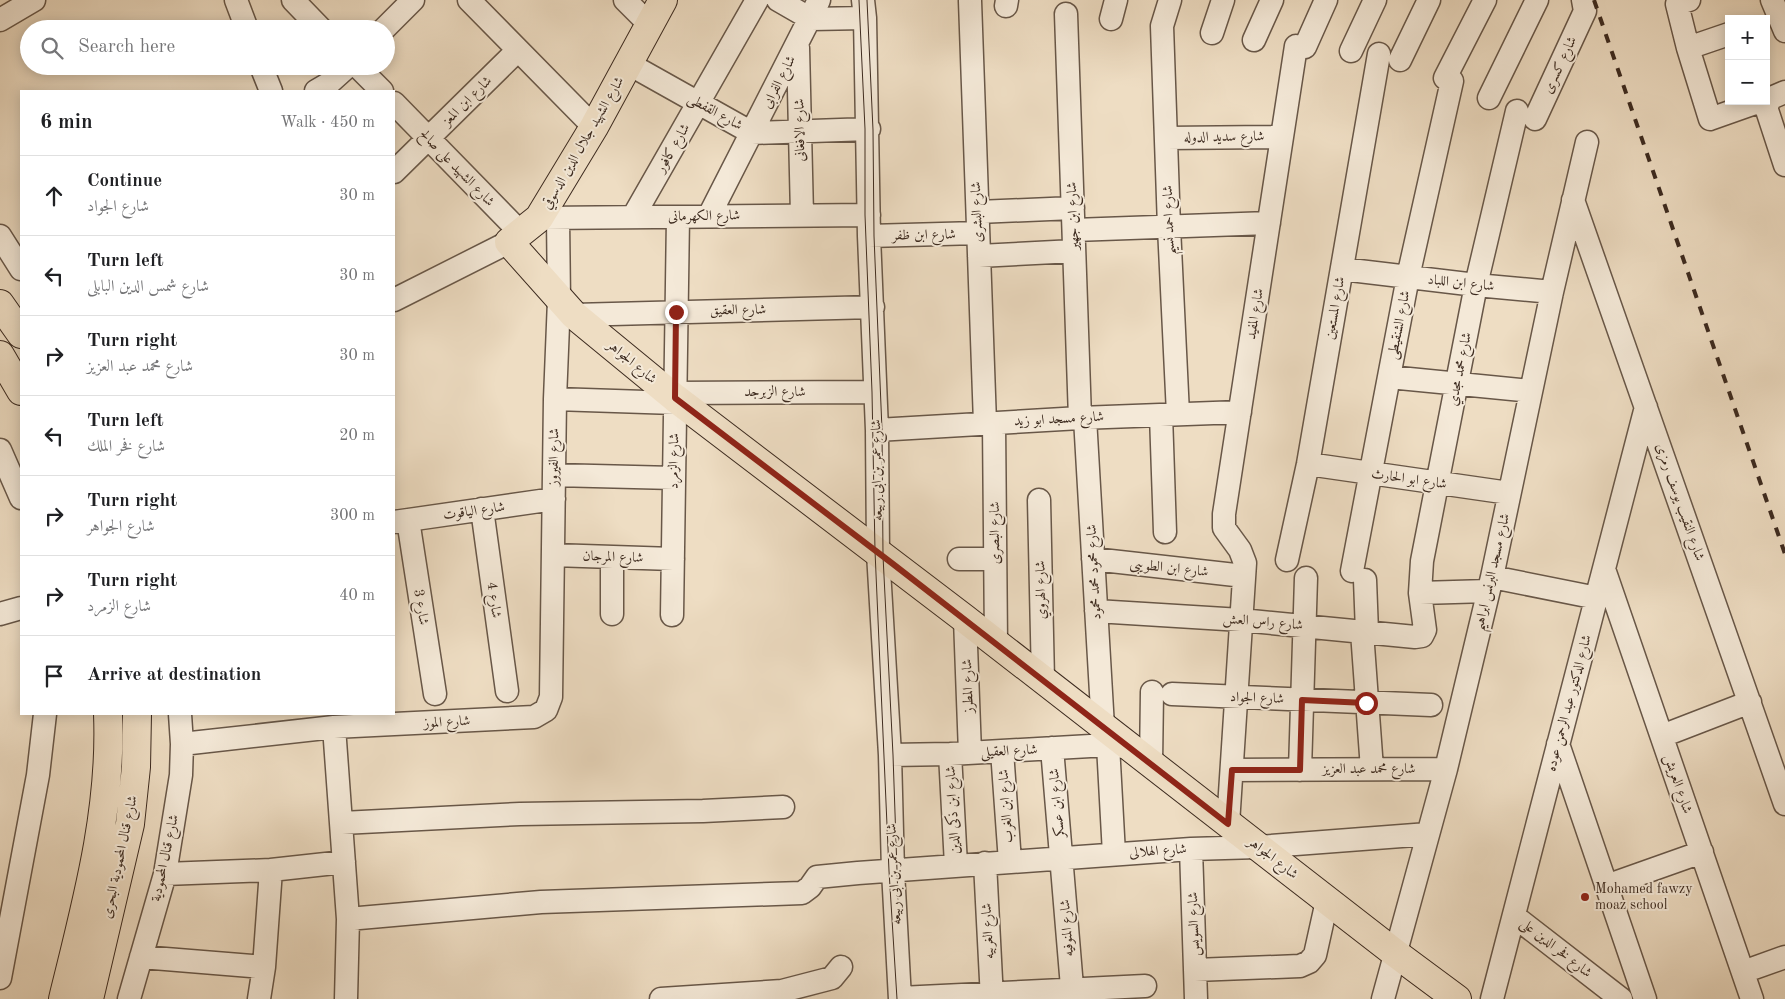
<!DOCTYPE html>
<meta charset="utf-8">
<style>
:root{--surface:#fff;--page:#f6f6f6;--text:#202124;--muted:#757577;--line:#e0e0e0}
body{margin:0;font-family:"Old Standard TT",Amiri,serif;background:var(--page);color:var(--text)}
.controls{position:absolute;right:15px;top:15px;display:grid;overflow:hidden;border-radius:0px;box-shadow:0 2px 12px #0003}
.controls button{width:45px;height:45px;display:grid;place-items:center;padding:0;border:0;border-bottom:1px solid var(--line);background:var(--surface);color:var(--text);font:25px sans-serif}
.stop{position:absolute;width:15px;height:15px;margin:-11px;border:4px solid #8f2418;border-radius:50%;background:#fff}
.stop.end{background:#8f2418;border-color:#fff;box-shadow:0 1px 5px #0008}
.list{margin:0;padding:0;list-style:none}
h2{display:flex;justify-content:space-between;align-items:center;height:65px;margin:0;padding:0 20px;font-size:21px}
h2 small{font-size:16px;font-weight:400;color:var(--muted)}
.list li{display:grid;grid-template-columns:32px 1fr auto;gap:15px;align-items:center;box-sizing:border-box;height:80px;padding:0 20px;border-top:1px solid var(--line)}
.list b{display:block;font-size:19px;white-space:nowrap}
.list p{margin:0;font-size:16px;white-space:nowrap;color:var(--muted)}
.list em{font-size:16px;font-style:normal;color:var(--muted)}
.icon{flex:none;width:28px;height:28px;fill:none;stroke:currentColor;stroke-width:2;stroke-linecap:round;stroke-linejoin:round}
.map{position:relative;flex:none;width:1785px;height:999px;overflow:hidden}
.search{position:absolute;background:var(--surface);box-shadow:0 2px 12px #0003;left:20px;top:20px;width:375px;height:55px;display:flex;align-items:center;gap:12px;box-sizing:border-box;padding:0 18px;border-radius:28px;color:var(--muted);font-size:19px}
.panel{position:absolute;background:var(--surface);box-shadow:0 2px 12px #0003;left:20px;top:90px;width:375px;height:625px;border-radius:0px}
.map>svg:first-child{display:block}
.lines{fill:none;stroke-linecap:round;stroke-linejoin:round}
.minor-casing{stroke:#685748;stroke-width:25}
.major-casing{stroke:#3c2a1f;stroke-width:30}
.minor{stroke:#f4e9d8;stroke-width:22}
.major{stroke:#eeddc3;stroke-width:28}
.tram{stroke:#3c2a1f;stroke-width:1}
.rail{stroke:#3c2a1f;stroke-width:4;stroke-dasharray:9 9;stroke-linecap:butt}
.route{stroke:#8f2418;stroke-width:6}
.poi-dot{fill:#8f2418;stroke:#f4e9d8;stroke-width:2}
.labels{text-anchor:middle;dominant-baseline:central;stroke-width:4;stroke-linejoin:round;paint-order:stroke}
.street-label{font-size:14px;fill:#3c2a1f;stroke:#f4e9d8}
.poi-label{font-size:14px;fill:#3c2a1f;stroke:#f4e9d8;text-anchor:start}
</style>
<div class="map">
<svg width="1785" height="999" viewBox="0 0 1785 999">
<rect width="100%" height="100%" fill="#eeddc3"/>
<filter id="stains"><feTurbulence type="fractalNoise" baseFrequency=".004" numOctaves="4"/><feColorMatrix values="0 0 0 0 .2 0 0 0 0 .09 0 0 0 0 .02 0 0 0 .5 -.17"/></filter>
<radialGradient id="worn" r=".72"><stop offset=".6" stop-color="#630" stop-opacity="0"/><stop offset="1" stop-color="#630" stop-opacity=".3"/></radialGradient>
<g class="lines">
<g class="minor-casing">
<path id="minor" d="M236 0 247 29
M293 0 321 29
M469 0 594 127
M625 0 650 25
M778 0 811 19 865 18
M863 0 865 18 869 236 877 430 878 553 890 755 893 871 900 999
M1170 0 1162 26 1169 227 1178 414
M1689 0 1677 4 1688 48 1710 119 1761 101
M1772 0 1785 31
M970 1 985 423
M1006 6 1007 0
M1066 14 1080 418
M1111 19 1116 0
M0 20 34 0
M384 29 413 0
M1212 33 1223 0
M1254 40 1272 0
M1305 47 1326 0
M798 48 802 215
M1688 48 1729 34
M1351 51 1375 0
M1400 60 1429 0
M629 64 752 133 869 129
M261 66 271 91
M357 66 382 91
M1445 78 1485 0
M316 91 328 84 348 66
M1785 92 1771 98 1766 107 1785 165
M1489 98 1537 0
M394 103 521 233
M1535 119 1585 11 1583 0
M1166 138 1282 137
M394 172 518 50
M1573 200 1785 804
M978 212 1073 208
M709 216 819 0
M633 217 757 0
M543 218 869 215
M1074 230 1269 223
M0 236 21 269
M869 236 978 233
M979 256 1074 251
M1342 269 1476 285 1552 292
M394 300 509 242
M574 315 873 307
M1389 377 1531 391
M675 393 875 392
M555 399 675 403
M1161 415 1165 532
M1085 418 1103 727
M994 423 996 643
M877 430 1080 418 1240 412
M0 450 21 498
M1308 464 1509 493
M554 475 674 478
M1039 500 1043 680
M482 509 507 691
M408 520 435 694
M394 522 554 499
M553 555 673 559
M959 559H995
M1093 559 1244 576
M1287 560 1308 464 1379 54
M1604 569 1752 999
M1352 571 1408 277 1452 81
M1492 577 1597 598
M1365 580 1367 632
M1420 593 1488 591
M1096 611 1241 620 1415 637 1422 636 1425 630 1420 593 1422 561 1476 285 1517 111
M0 614 21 608
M612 614V557
M672 615 678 217
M965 619 970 753
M1362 632 1372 769
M1172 694 1431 705
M334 727 348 919 346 999
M1662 736 1750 702
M182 744 334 727 534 717 546 710 551 697 555 399 559 300 558 218
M1558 744 1645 999
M1108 745 1114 854
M1052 748 1073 999
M1002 751 1010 862
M950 754 956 865
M890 755 950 754 1108 745 1129 747
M1151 764 1152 692
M1232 770 1446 769
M1300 770 1306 578
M342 823 520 814 703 811 783 807
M1228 824 1245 563 1240 550 1224 528V514L1296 46
M1191 849 1196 999
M985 863 992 999
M165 874 271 870
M1606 886 1702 852
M1514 916 1621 999
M348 919 541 902 802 893 810 887 817 877 858 873 1191 849 1258 847 1428 834
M141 957 264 967
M1195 970 1300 966 1309 962 1315 955 1327 901
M1743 972 1785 957
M0 978 38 775 45 714
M900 998 1145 986
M129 999 165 874 181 775 182 744 180 714
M259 999 264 967 271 870 344 862
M661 999 782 991 832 978 841 967
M1383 999 1446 769 1492 577 1552 292 1587 142
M1492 999 1646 407"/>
</g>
<g class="major-casing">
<path id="major" d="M663 0 594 127 539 218 509 242 574 315 675 398 965 619 1395 953 1457 999
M0 304 21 334
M0 355 21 391
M63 999C86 905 112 812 108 714
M89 999 130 824 136 767 137 714"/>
</g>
<use href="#minor" class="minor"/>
<use href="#major" class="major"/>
<path class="tram" d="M859 0 865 129V215L872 392 875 551 889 871 897 999
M867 0 873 130 874 236 882 430 883 556 893 755 898 899"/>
<path class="rail" d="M1594 0 1785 554"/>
</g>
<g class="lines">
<path class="route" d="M676 312 675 398 893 564 1228 824 1232 770H1300L1302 700 1366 703"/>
</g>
<circle class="poi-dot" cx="1585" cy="897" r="5"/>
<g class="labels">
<g class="street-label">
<text transform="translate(1560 65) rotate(-65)">شارع كسرى</text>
<text transform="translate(779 82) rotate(-63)">شارع الفرابى</text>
<text transform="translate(467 101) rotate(-45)">شارع ابن المعز</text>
<text transform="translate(715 112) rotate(29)">شارع القفطى</text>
<text transform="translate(800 130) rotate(-91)">شارع الافغانى</text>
<text transform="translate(1224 137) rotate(-1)">شارع سديد الدوله</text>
<text transform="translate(583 143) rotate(-60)">شارع الشهيد جلال الدين الدسوقي</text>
<text transform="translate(673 148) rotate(-60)">شارع كافور</text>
<text transform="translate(457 168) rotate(46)">شارع الشهيد على صالح</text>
<text transform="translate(977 212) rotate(-92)">شارع البشرى</text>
<text transform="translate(704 216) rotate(-1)">شارع الكهرمانى</text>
<text transform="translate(1073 216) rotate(-92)">شارع ابن جهير</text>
<text transform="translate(1169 220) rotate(-92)">شارع احمد نسيم</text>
<text transform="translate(924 235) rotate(-1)">شارع ابن ظفر</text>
<text transform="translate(1461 283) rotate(6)">شارع ابن اللباد</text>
<text transform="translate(1335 308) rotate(-80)">شارع المستعين</text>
<text transform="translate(738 310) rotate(-1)">شارع العقيق</text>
<text transform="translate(1255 314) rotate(-81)">شارع المفيد</text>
<text transform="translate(1399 325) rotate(-79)">شارع الشنقيطى</text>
<text transform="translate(632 362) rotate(40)">شارع الجواهر</text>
<text transform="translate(1460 369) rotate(-79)">شارع محمد مجدي</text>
<text x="775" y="392">شارع الزبرجد</text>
<text transform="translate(1059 419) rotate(-3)">شارع مسجد ابو زيد</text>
<text transform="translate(554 457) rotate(-89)">شارع الفيروز</text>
<text transform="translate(674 461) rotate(-89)">شارع الزمرد</text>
<text transform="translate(877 470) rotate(-91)">شارع عمر بن ابى ربيعه</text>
<text transform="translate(1409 479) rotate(8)">شارع ابو الحارث</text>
<text transform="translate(1680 502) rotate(71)">شارع النقيب يوسف رمزى</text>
<text transform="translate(474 511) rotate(-8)">شارع الياقوت</text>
<text transform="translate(995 533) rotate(-90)">شارع البصرى</text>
<text transform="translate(613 557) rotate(2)">شارع المرجان</text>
<text transform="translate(1169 568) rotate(6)">شارع ابن الطويبى</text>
<text transform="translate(1094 572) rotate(-93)">شارع محمود محمد محمود</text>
<text transform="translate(1492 572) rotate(-77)">شارع مسجد البرنس ابراهيم</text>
<text transform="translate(1041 590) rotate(-91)">شارع الهروي</text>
<text transform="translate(494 600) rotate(82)">شارع 4</text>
<text transform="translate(421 607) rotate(81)">شارع 3</text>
<text transform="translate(1263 622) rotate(5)">شارع راس العش</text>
<text transform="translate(968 686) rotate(-92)">شارع المطرز</text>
<text transform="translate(1257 698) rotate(2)">شارع الجواد</text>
<text transform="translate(1569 703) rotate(-75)">شارع الدكتور عبد الرحمن عوده</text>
<text transform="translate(447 722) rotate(-3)">شارع الموز</text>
<text transform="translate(1009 751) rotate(-3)">شارع العقيلى</text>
<text x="1369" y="769">شارع محمد عبد العزيز</text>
<text transform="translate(1678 784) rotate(71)">شارع العريش</text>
<text transform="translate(1057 803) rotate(-95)">شارع ابن عسكر</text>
<text transform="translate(1006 806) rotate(-94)">شارع ابن الغرب</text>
<text transform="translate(953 810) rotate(-93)">شارع ابن ذكى الدين</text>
<text transform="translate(1158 851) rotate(-4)">شارع الهلالى</text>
<text transform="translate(120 857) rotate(-78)">شارع قنال المحمودية البحرى</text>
<text transform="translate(165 858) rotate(-78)">شارع قنال المحمودية</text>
<text transform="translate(1273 858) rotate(38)">شارع الجواهر</text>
<text transform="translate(894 874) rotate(-93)">شارع عمر بن ابى ربيعه</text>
<text transform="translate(1194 924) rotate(-92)">شارع السويس</text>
<text transform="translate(1067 928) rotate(-94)">شارع المنوفيه</text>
<text transform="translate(988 931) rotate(-93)">شارع الغربيه</text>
<text transform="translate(1556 948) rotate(38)">شارع فخر الدين على</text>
</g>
<g class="poi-label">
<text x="1595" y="889">Mohamed fawzy<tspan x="1595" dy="16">moaz school</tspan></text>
</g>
</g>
<rect width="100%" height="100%" filter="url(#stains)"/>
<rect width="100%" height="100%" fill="url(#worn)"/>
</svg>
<div class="controls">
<button>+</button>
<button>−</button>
</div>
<div class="stop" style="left:1366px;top:703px"></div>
<div class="stop end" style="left:676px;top:312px"></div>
<div class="search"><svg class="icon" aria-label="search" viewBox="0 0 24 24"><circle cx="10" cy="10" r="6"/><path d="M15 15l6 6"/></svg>Search here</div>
<section class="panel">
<h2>6 min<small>Walk · 450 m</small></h2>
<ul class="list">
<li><svg class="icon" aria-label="ahead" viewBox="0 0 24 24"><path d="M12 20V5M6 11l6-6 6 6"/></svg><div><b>Continue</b><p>شارع الجواد</p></div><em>30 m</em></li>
<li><svg class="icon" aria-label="left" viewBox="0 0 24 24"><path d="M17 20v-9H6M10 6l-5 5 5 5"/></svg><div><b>Turn left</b><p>شارع شمس الدين البابلى</p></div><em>30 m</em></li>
<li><svg class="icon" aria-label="right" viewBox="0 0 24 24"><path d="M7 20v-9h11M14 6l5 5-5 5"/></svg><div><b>Turn right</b><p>شارع محمد عبد العزيز</p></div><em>30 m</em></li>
<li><svg class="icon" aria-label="left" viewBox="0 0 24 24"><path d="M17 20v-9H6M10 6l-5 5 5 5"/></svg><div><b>Turn left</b><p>شارع فخر الملك</p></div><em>20 m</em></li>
<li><svg class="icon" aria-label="right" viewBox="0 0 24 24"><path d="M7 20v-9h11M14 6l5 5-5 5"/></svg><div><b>Turn right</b><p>شارع الجواهر</p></div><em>300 m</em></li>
<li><svg class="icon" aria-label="right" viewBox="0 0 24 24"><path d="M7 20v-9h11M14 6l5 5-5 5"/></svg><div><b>Turn right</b><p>شارع الزمرد</p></div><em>40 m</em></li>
<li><svg class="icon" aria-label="arrive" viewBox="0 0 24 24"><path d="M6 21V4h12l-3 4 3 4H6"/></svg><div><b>Arrive at destination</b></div></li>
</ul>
</section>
</div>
